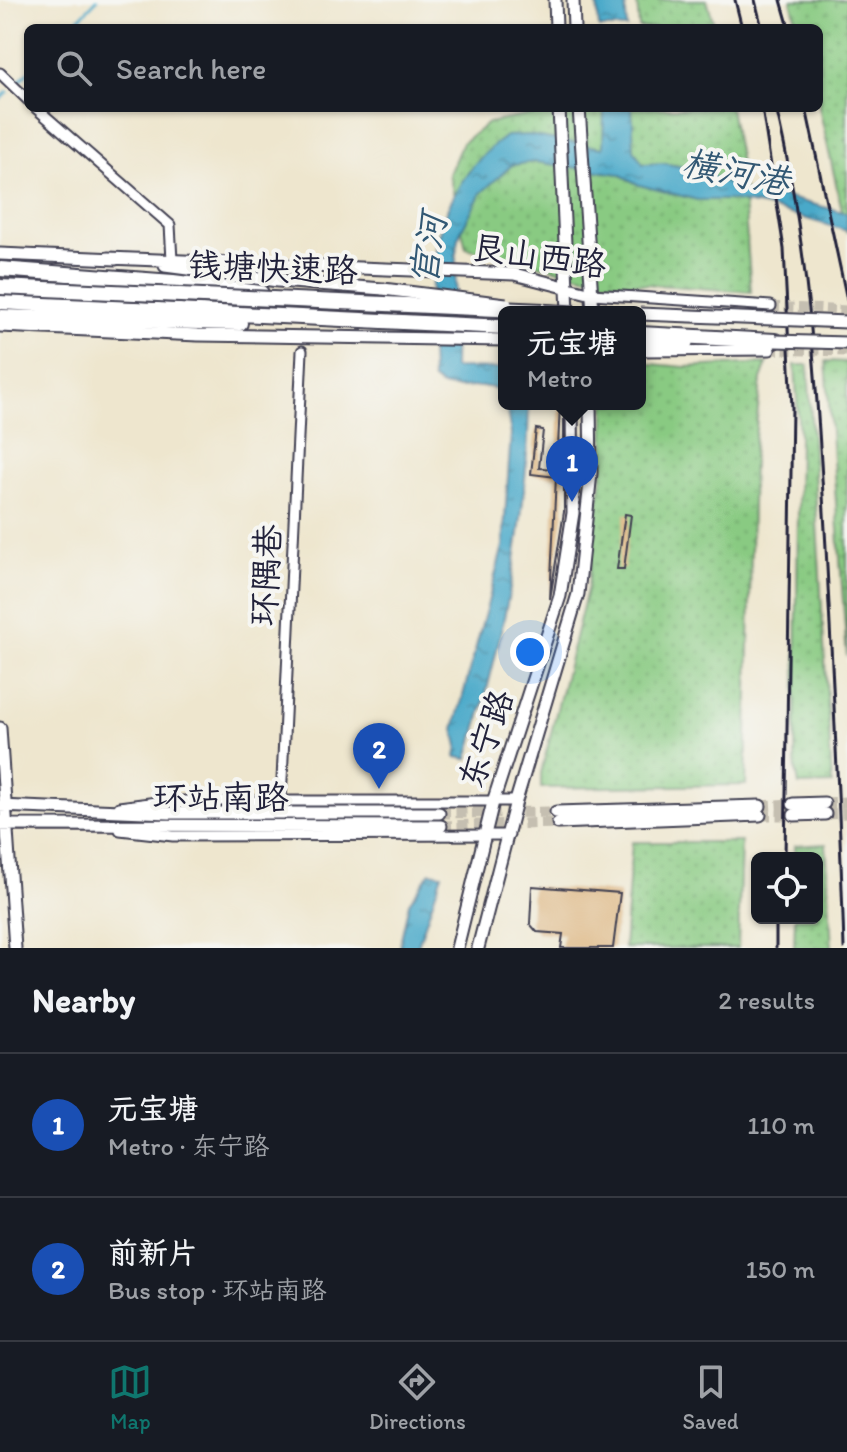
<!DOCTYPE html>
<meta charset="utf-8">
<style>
:root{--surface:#171b24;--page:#20242c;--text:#f1f3f6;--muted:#9ea1a6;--line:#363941;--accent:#0f766e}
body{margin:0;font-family:Itim,"LXGW WenKai TC",sans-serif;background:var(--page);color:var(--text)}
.controls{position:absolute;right:24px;bottom:24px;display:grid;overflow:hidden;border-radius:12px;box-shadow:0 2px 6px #0004}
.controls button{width:72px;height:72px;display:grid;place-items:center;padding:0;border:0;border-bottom:2px solid var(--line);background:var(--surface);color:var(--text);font:40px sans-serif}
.you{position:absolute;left:530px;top:652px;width:28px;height:28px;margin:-20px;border:6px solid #fff;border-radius:50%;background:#1a73e8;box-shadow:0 0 0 12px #1a73e833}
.badge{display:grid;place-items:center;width:52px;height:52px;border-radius:50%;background:var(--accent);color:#fff;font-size:26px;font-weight:700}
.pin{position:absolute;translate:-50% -66px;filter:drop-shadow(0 2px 4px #0008)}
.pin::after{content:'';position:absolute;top:42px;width:28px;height:24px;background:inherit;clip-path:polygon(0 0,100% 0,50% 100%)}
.popup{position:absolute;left:498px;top:306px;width:148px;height:104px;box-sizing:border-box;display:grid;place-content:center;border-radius:12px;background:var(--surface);filter:drop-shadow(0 2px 6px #0005);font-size:26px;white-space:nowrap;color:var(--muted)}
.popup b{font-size:30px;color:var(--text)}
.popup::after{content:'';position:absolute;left:50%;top:100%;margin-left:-16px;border:16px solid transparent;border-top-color:var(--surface)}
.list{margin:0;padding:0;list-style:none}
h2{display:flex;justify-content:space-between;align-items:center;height:104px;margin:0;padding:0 32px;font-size:34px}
h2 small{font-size:26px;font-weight:400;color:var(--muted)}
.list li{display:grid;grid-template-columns:52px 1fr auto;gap:24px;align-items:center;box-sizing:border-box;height:144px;padding:0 32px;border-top:2px solid var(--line)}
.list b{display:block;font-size:30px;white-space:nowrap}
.list p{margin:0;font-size:26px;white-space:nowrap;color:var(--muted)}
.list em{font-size:26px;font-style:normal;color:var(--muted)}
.icon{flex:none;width:44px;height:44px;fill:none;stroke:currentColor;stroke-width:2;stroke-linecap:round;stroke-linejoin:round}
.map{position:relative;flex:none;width:847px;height:948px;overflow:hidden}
.search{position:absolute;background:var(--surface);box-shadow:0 2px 6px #0004;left:24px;right:24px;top:24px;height:88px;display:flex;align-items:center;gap:20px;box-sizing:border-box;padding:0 28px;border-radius:12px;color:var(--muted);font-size:30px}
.sheet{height:392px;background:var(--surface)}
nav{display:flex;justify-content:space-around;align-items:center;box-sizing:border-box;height:112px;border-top:2px solid var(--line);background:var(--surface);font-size:22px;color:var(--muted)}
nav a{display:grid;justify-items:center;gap:4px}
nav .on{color:var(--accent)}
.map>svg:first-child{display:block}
.grass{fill:url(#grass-dots);stroke:#56765e;stroke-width:2}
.water{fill:url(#water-ripples);stroke:#366682;stroke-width:2}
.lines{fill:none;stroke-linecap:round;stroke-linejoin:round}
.stream{stroke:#4aa9c9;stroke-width:3}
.building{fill:#dbb27b}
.minor-tunnel{stroke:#c5bfb1;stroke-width:9;stroke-dasharray:9 4.5;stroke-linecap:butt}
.major-tunnel{stroke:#c5bfb1;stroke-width:11;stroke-dasharray:11 5.5;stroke-linecap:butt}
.minor-casing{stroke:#413f51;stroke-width:13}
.major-casing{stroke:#413f51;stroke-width:15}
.highway-casing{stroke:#413f51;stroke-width:18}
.minor{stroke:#fff;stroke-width:9}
.major{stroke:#fff;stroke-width:11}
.highway{stroke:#fff;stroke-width:14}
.rail{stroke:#22223b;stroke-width:3}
.major-bridge-casing{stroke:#413f51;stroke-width:15;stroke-linecap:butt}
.highway-bridge-casing{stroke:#413f51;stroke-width:18;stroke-linecap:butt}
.major-bridge{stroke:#fff;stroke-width:11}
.highway-bridge{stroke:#fff;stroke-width:14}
.labels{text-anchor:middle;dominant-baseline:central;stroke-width:8;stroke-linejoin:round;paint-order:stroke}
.street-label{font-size:34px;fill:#22223b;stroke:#f6f6f2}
.water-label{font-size:36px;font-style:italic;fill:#325874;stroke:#f6f6f2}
</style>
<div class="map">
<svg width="847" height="948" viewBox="0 0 847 948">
<defs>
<pattern id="grass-dots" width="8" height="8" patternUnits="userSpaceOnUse" patternTransform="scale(2)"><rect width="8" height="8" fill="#89ca82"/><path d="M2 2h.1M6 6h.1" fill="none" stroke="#76ad71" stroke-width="1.8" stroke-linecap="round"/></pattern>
<pattern id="water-ripples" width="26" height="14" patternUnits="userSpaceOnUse" patternTransform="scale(2)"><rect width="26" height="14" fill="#4aa9c9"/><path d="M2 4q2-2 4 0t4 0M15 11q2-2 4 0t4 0" fill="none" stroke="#3d89a4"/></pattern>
</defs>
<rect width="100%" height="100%" fill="#f6f6f2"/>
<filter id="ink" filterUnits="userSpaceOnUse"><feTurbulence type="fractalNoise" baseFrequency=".0125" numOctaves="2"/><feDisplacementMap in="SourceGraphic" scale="16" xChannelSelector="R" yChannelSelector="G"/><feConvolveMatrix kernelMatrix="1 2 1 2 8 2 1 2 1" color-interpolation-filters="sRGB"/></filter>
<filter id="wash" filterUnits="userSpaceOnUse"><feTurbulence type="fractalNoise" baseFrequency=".006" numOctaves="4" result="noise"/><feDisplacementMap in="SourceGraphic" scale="32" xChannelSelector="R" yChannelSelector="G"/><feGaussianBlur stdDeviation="1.8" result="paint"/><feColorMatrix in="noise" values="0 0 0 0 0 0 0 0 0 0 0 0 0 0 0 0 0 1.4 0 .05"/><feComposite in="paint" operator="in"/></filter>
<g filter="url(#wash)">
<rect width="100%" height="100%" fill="#eee6ce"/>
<path class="grass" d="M637 0H707L715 28H639Z
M791 0H847V233L819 107V28H798Z
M566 108H730L742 174 751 292 605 281 466 248 449 174 462 143 488 123Z
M826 361 847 362V657Z
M640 363 685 367 767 363 761 380 753 457 746 785 541 788V773L588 586 604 461 605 404H640Z
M795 365H808L832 784 799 785 795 764 799 434Z
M632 842H741L738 948H624Z
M826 844 832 948H794L795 918H817V858H795V846Z"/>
<path class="water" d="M597 0H625L627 28H599Z
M604 108H632L634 150 643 164 663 163 703 171 742 192 758 190 847 213V231L767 207 728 200H697L639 185 619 174 535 162 512 165 481 193 460 233 456 252 454 368 504 369V393C483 377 452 399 432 379 429 289 423 194 506 136L528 135 603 148Z
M506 404H529C527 532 503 637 468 759L456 757 458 746 454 729 503 546 511 434Z
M430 872 442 874 417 948H399L409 903Z"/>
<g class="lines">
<path class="stream" d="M70 28 97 0
M17 83 28 72
M0 99 8 92"/>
</g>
<g id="blocks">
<path class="building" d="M560 404H564V512L550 599 556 477 531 474 536 429 543 430 539 468 557 469Z
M625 514 631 515 624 569H617Z
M532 886 620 893 613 948H561L563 934 537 932 530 924Z"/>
</g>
</g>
<g filter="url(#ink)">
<use href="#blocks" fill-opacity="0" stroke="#413f51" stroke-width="2"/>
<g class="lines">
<path class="minor-tunnel" d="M771 306 847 310
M770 350 847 352"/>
<path class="major-tunnel" d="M824 803 847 802
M760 806 793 804
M439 813 556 812
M825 814 847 813
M760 815H794
M441 826 558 823"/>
<g class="minor-casing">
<path id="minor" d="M0 73 28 100
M36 108 170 225 172 260
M592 294 771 306
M640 351 770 350
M281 801 302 351
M119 807 165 801H516
M120 830 173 836 509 835"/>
</g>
<g class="major-casing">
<path id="major" d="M555 0 556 28
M573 0 574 28
M559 108 568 312
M579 108 593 312
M0 254 116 259
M108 258 514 274 592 294
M165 266 278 281 383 289
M0 326 198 335 504 340
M640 344 687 343
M0 728 15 948
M793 804 824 803
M0 806 169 813H439
M556 812 760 806
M794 815 825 814
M558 823 760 815
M0 825 441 826
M457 948 493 802 560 596 573 513 572 404
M478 948 516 801 578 594 591 473 590 404"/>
</g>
<g class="highway-casing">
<path id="highway" d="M0 269 173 282 261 293
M0 302 504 327
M0 317 240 323
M640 334 775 341"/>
</g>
<use href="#minor" class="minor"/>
<use href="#major" class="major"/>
<use href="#highway" class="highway"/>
<path class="rail" d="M735 0 742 28
M755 0 762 28
M781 0 789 28
M762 108 784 249 792 408 785 858
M776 108C810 250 818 402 826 548 833 681 840 814 844 948
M806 108 847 300
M776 948V918"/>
<g class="major-bridge-casing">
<path id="major-bridge" d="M383 289 506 304
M538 310 574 312
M640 314 847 322
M775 341 847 343"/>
</g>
<g class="highway-bridge-casing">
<path id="highway-bridge" d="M0 287 543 311"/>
</g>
<use href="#major-bridge" class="major-bridge"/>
<use href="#highway-bridge" class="highway-bridge"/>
</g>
</g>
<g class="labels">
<g class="street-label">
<text transform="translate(539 256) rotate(8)">艮山西路</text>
<text transform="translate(273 268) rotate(2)">钱塘快速路</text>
<text transform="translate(266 575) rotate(-87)">环隅巷</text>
<text transform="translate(486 739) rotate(-71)">东宁路</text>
<text x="221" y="797">环站南路</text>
</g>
<g class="water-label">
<text transform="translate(736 172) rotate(11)">横河港</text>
<text transform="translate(428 249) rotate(-81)">官河</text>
</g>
</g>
</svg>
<div class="controls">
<button><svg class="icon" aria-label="locate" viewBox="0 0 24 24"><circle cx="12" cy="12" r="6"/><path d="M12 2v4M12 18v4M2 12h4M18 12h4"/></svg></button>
</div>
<div class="you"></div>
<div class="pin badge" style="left:572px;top:502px;background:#1a4fb4">1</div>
<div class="popup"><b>元宝塘</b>Metro</div>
<div class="pin badge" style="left:379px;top:789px;background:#1a4fb4">2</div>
<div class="search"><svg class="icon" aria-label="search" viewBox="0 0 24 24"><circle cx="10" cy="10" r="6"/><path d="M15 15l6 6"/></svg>Search here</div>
</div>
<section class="sheet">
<h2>Nearby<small>2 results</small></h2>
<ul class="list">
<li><span class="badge" style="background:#1a4fb4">1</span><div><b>元宝塘</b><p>Metro · 东宁路</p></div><em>110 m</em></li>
<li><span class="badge" style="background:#1a4fb4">2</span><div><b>前新片</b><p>Bus stop · 环站南路</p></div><em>150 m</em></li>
</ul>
</section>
<nav>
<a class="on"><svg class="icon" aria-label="map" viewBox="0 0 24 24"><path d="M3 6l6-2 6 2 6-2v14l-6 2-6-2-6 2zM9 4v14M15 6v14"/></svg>Map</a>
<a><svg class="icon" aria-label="directions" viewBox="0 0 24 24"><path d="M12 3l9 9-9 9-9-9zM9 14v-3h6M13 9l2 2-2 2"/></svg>Directions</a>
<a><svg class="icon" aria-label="saved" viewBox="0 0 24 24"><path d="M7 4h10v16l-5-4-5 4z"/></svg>Saved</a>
</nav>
